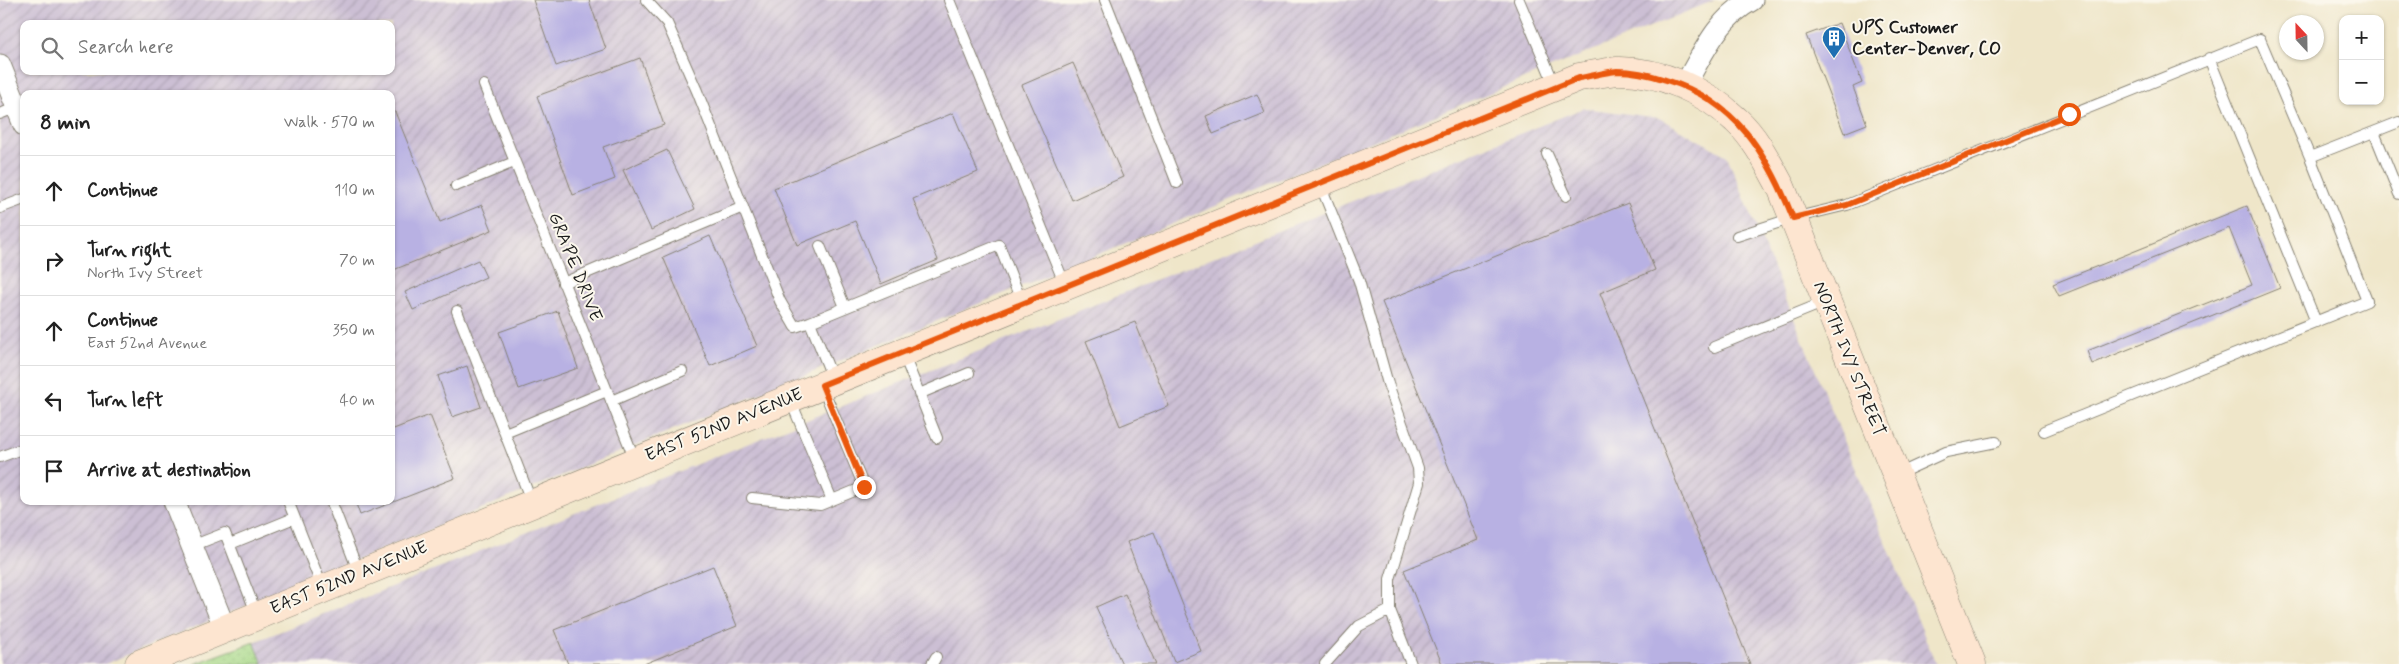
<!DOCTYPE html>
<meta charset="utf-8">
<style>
:root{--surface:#fff;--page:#f2f2f2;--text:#222;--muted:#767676;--line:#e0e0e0}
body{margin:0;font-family:Mynerve,sans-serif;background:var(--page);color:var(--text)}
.controls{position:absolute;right:15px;top:15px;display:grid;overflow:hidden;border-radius:10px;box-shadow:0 1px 4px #0004}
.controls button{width:45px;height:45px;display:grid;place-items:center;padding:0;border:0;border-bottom:1px solid var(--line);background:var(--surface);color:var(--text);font:25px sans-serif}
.compass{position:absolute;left:2279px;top:15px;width:45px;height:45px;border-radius:50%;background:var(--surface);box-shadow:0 1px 4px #0004;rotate:338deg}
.stop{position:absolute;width:15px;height:15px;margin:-11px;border:4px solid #ea580c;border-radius:50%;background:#fff}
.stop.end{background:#ea580c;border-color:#fff;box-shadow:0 1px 5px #0008}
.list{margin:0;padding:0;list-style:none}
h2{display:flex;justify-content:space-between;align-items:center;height:65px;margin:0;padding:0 20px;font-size:21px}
h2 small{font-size:16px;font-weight:400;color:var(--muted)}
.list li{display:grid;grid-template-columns:32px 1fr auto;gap:15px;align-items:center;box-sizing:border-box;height:70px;padding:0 20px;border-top:1px solid var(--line)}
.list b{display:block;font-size:19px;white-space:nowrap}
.list p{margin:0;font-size:16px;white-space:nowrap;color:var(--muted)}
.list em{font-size:16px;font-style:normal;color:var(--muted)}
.icon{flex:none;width:28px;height:28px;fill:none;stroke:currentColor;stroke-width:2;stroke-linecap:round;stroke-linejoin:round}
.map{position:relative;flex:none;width:2399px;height:664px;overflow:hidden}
.search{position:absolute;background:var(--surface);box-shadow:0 1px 4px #0004;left:20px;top:20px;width:375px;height:55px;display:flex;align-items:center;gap:12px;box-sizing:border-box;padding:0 18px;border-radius:10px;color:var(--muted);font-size:19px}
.panel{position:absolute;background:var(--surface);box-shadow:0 1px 4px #0004;left:20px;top:90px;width:375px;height:415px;border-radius:10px}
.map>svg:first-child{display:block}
.industrial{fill:url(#industrial-furrows);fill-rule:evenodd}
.grass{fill:url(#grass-dots);stroke:#617a52}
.building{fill:#b8b1e3}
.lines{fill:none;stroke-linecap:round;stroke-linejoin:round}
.lane-casing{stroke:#868172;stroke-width:12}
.street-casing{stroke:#868172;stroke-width:23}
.secondary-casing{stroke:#868172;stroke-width:29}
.lane{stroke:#fff;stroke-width:10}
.street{stroke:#fff;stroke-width:21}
.secondary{stroke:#fde5d0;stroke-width:28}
.route{stroke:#ea580c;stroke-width:6}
.labels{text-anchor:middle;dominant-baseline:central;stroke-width:4;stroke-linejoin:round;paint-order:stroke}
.poi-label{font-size:18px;font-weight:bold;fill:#1c1c1c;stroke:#fbf7ec;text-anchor:start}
.street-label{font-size:18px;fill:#1c1c1c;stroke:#fbf7ec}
</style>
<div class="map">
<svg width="2399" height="664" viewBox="0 0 2399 664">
<defs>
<pattern id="industrial-furrows" width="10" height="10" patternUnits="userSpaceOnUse" patternTransform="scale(1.25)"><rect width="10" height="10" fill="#ccbfd4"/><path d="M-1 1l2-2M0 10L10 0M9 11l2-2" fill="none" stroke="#afa4b5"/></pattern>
<pattern id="grass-dots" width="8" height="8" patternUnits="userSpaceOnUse" patternTransform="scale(1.25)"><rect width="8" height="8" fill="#a6d887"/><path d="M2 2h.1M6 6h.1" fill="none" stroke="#8eb974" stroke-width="1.8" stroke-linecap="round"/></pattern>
</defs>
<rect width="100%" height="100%" fill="#fbf7ec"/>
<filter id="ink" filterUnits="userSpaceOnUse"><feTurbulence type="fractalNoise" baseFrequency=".02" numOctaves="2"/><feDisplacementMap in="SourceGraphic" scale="10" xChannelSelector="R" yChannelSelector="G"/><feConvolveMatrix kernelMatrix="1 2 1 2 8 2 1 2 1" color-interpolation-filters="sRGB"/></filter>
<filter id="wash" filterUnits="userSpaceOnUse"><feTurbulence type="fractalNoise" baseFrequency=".0096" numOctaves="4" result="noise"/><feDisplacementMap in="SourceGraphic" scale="20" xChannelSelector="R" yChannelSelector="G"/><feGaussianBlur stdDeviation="1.12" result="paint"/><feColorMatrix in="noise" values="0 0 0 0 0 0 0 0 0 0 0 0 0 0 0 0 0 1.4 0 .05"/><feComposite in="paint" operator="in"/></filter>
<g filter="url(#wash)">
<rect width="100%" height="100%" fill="#efe6c9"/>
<path class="industrial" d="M0 0H1715L105 664H0ZM24 24H391V71H24ZM24 94H391V501H24Z
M1584 108 1659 118 1727 156 1936 664H263L254 642Z"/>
<path class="grass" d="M254 642 263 664H194Z"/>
<g id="blocks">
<path class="building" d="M533 0H589L606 49 556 66Z
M1839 23 1862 83 1853 87 1867 124 1844 133 1806 35Z
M640 58 664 125 603 147 615 179 573 195 537 96Z
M1073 63 1123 177 1072 200 1022 85Z
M1257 94 1265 113 1213 134 1206 116Z
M391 102 440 222 482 205 492 230 391 271Z
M953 113 978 172 913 199 938 260 881 284 855 221 797 245 774 188Z
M667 150 695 209 651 230 623 170Z
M1628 203 1655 270 1600 293 1750 664H1442L1404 570 1478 540 1382 302Z
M2247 206 2280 288 2092 364 2087 351 2252 285 2229 228 2059 296 2053 284Z
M710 236 757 346 710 366 663 257Z
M478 260 486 277 413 310 405 292Z
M558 311 578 368 519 389 499 332Z
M1135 322 1169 406 1120 426 1086 341Z
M467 366 481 407 452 417 438 376Z
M430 415 455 478 360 515 355 501H391V430Z
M1154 532 1201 651 1174 662 1127 542Z
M713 566 737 626 644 664H568L554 630Z
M1125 594 1156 664H1122L1096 607Z"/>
</g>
</g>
<g filter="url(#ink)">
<use href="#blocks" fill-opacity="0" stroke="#868172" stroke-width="1"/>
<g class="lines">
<g class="lane-casing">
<path id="lane" d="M646 0 667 23 697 91 780 301 795 327 810 322
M949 0 1065 285
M1105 0 1177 183
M1519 0 1555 86
M2209 58 2316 322
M484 85 635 460
M0 114 17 107
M2374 132 2399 194
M1547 154 1566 196
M1320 184 1359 281 1388 384 1418 468 1419 483 1390 579V610L1411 664
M456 186 514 162
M0 208 24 199
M1737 236 1793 218 1847 205 2260 39 2310 157 2399 122
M820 246 845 307
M563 283 743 207
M457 311 532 503
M1714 347 1825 302
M903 353 937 438
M833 379 810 322 999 245 1022 303
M919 394 969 373
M790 399 832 500
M611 401 682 371
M2044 431 2367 301 2310 157
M505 433 607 391
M0 457 24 448
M1896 475 1946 452 1996 442
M752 498 820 505 864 487 822 386
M288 501 323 589
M331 501 359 573
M230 544 294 518
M192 546 225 533 257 615
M932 664 936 657
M1325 664 1359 626 1390 610"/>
</g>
<g class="street-casing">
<path id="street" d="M0 65 24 125
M1685 85C1703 53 1718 18 1752 0
M174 501 225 629"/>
</g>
<g class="secondary-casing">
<path id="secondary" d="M139 664 1579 77C1592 75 1605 72 1617 71 1659 70 1706 91 1736 120 1756 138 1768 163 1781 187L1972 664"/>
</g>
<use href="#lane" class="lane"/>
<use href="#street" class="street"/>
<use href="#secondary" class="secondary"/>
</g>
</g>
<g class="lines" filter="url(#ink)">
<path class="route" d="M864 487 822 385 1579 78C1592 76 1605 72 1617 71 1633 71 1651 75 1666 80 1736 101 1767 153 1793 218L1847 205 2069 114"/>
</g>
<defs>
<g id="building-pin" transform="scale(1.25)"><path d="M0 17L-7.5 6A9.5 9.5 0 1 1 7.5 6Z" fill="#1f6fb2" stroke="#fbf7ec"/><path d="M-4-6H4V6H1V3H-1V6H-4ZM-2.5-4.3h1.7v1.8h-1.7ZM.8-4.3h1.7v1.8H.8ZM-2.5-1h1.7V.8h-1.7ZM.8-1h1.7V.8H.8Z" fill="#fff"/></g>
</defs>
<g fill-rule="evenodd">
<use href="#building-pin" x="1834" y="38"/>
</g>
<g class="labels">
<g class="poi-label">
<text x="1852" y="28">UPS Customer<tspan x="1852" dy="21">Center-Denver, CO</tspan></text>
</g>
<g class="street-label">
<text transform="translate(575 267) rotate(68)">GRAPE DRIVE</text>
<text transform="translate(1849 359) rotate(68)">NORTH IVY STREET</text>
<text transform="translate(724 425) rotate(-22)">EAST 52ND AVENUE</text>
<text transform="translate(349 578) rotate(-22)">EAST 52ND AVENUE</text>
</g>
</g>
</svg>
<div class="controls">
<button>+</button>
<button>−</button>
</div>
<svg class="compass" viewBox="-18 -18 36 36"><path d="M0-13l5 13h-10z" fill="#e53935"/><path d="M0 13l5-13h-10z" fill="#767676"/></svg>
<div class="stop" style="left:2069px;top:114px"></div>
<div class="stop end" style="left:864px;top:487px"></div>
<div class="search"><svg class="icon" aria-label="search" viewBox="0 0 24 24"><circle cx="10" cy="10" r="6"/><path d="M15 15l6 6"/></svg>Search here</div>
<section class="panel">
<h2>8 min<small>Walk · 570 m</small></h2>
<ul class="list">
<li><svg class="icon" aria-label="ahead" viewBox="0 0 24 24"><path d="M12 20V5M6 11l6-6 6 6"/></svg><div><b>Continue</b></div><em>110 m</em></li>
<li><svg class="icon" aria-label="right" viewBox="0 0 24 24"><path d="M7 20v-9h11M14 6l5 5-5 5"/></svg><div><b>Turn right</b><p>North Ivy Street</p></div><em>70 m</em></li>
<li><svg class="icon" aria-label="ahead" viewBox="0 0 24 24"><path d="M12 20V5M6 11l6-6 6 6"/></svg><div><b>Continue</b><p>East 52nd Avenue</p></div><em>350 m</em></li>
<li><svg class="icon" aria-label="left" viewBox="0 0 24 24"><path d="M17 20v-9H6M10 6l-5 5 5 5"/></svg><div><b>Turn left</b></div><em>40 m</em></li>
<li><svg class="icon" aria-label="arrive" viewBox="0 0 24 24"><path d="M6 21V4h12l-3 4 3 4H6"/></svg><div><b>Arrive at destination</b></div></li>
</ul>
</section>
</div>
